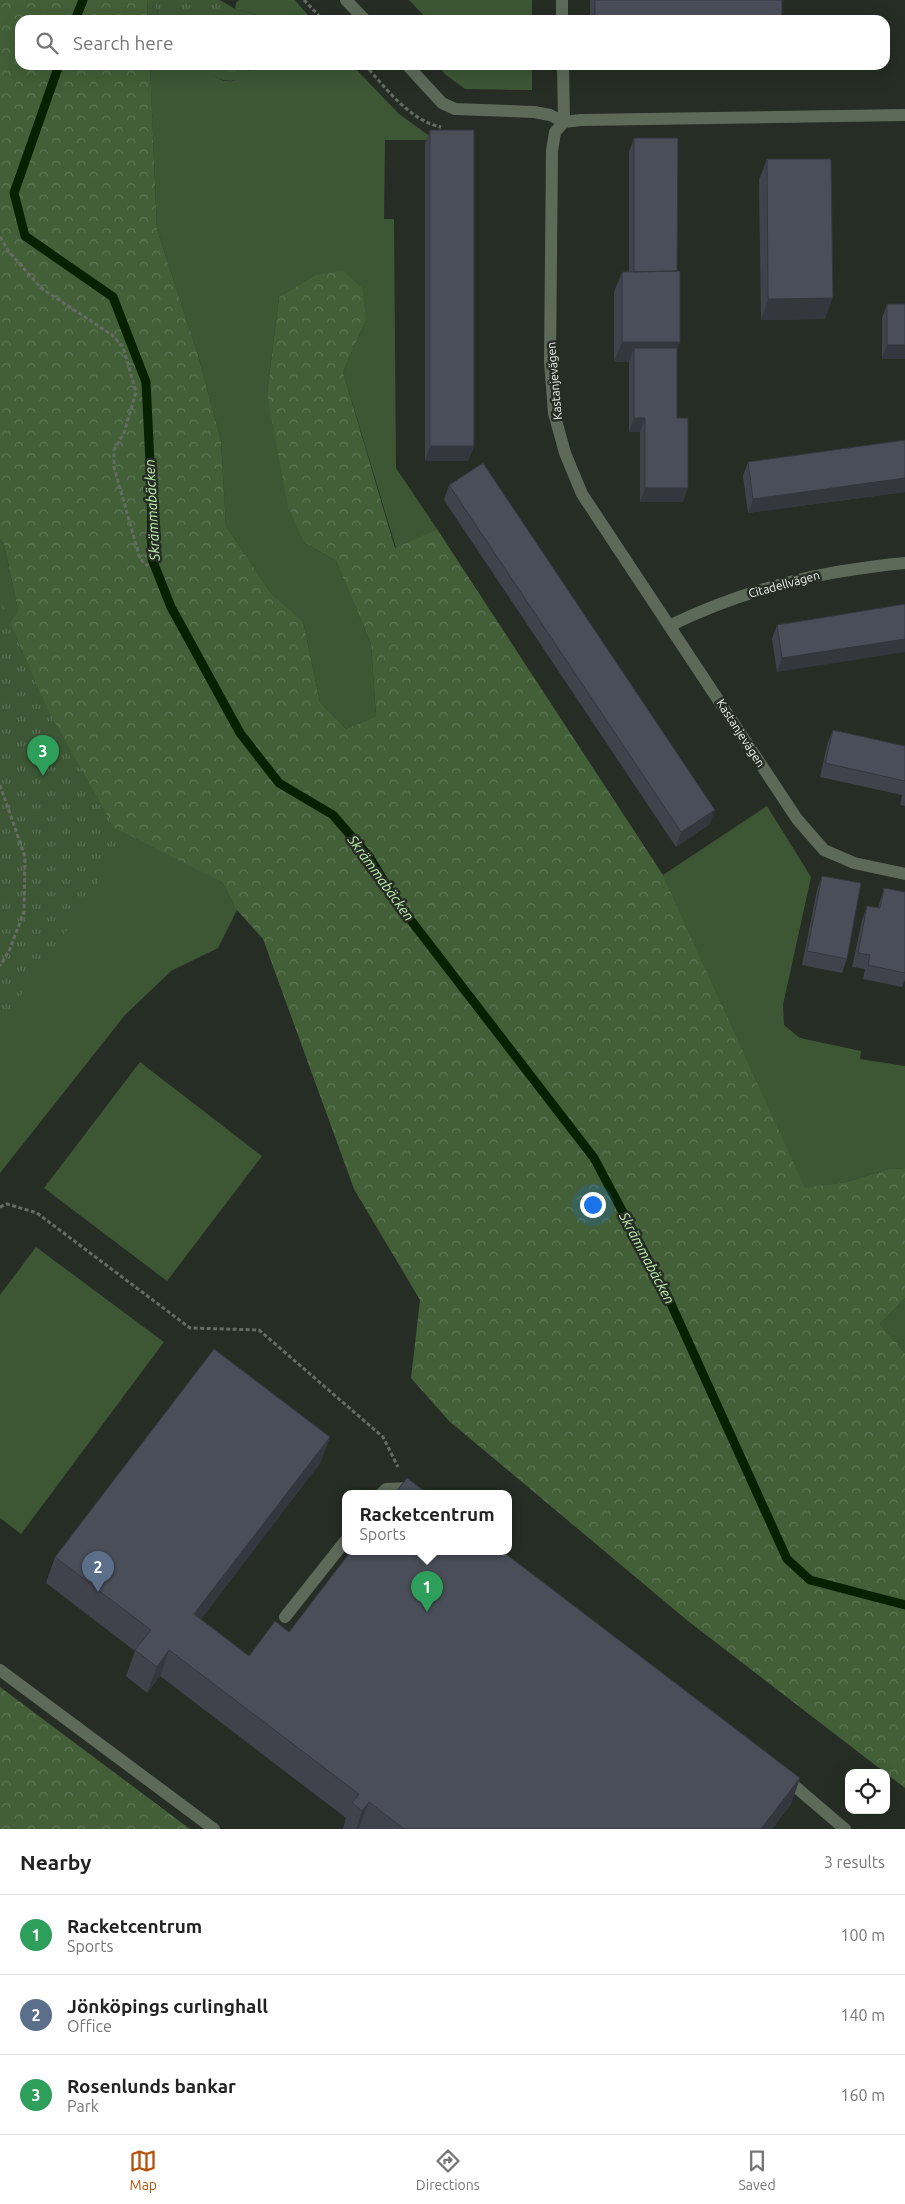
<!DOCTYPE html>
<meta charset="utf-8">
<style>
:root{--surface:#fff;--page:#f6f6f6;--text:#222;--muted:#767676;--line:#e0e0e0;--accent:#b45309}
body{margin:0;font-family:Ubuntu,sans-serif;background:var(--page);color:var(--text)}
.controls{position:absolute;right:15px;bottom:15px;display:grid;overflow:hidden;border-radius:10px;box-shadow:0 5px 20px #0002}
.controls button{width:45px;height:45px;display:grid;place-items:center;padding:0;border:0;border-bottom:1px solid var(--line);background:var(--surface);color:var(--text);font:25px sans-serif}
.you{position:absolute;left:592px;top:1204px;width:18px;height:18px;margin:-12px;border:4px solid #fff;border-radius:50%;background:#1a73e8;box-shadow:0 0 0 8px #1a73e833}
.badge{display:grid;place-items:center;width:32px;height:32px;border-radius:50%;background:var(--accent);color:#fff;font-size:16px;font-weight:700}
.pin{position:absolute;translate:-50% -41px;filter:drop-shadow(0 1px 2px #0008)}
.pin::after{content:'';position:absolute;top:26px;width:18px;height:15px;background:inherit;clip-path:polygon(0 0,100% 0,50% 100%)}
.popup{position:absolute;left:342px;top:1490px;width:170px;height:65px;box-sizing:border-box;display:grid;place-content:center;border-radius:10px;background:var(--surface);filter:drop-shadow(0 1px 4px #0005);font-size:16px;white-space:nowrap;color:var(--muted)}
.popup b{font-size:19px;color:var(--text)}
.popup::after{content:'';position:absolute;left:50%;top:100%;margin-left:-10px;border:10px solid transparent;border-top-color:var(--surface)}
.list{margin:0;padding:0;list-style:none}
h2{display:flex;justify-content:space-between;align-items:center;height:65px;margin:0;padding:0 20px;font-size:21px}
h2 small{font-size:16px;font-weight:400;color:var(--muted)}
.list li{display:grid;grid-template-columns:32px 1fr auto;gap:15px;align-items:center;box-sizing:border-box;height:80px;padding:0 20px;border-top:1px solid var(--line)}
.list b{display:block;font-size:19px;white-space:nowrap}
.list p{margin:0;font-size:16px;white-space:nowrap;color:var(--muted)}
.list em{font-size:16px;font-style:normal;color:var(--muted)}
.icon{flex:none;width:28px;height:28px;fill:none;stroke:currentColor;stroke-width:2;stroke-linecap:round;stroke-linejoin:round}
.map{position:relative;flex:none;width:905px;height:1829px;overflow:hidden}
.search{position:absolute;background:var(--surface);box-shadow:0 5px 20px #0002;left:15px;right:15px;top:15px;height:55px;display:flex;align-items:center;gap:12px;box-sizing:border-box;padding:0 18px;border-radius:15px;color:var(--muted);font-size:19px}
.sheet{height:305px;background:var(--surface)}
nav{display:flex;justify-content:space-around;align-items:center;box-sizing:border-box;height:70px;border-top:1px solid var(--line);background:var(--surface);font-size:14px;color:var(--muted)}
nav a{display:grid;justify-items:center;gap:2px}
nav .on{color:var(--accent)}
.map>svg:first-child{display:block}
.green{fill:#3d5735}
.forest{fill:url(#forest-crowns)}
.park{fill:url(#park-tufts)}
.lines{fill:none;stroke-linecap:round;stroke-linejoin:round}
.stream{stroke:#072100;stroke-width:9}
.path{stroke:#656c64;stroke-width:3;stroke-dasharray:4 2.5;stroke-linecap:butt}
.service{stroke:#5d6a59;stroke-width:12}
.minor{stroke:#5d6a59;stroke-width:12}
.wall{fill:#40434c}
.shaded-wall{fill:#34373e}
.building{fill:#4a4e58;stroke:#34373e}
.labels{text-anchor:middle;dominant-baseline:central;stroke-width:5;stroke-linejoin:round;paint-order:stroke}
.street-label{font-size:12px;fill:#eff4ee;stroke:#262d24}
.water-label{font-size:14px;font-style:italic;fill:#c2f3b2;stroke:#262d24}
</style>
<div class="map">
<svg width="905" height="1829" viewBox="0 0 905 1829">
<defs>
<pattern id="forest-crowns" width="20" height="18" patternUnits="userSpaceOnUse" patternTransform="scale(1.25)"><rect width="20" height="18" fill="#425f38"/><path d="M2 6a3 3 0 1 1 6 0M12 15a3 3 0 1 1 6 0" fill="none" stroke="#5e7755"/></pattern>
<pattern id="park-tufts" width="24" height="20" patternUnits="userSpaceOnUse" patternTransform="scale(1.25)"><rect width="24" height="20" fill="#3d5735"/><path d="M3 7l-1-3M5 7V3M7 7l1-3M15 17l-1-3M17 17v-4M19 17l1-3" fill="none" stroke="#597053"/></pattern>
</defs>
<rect width="100%" height="100%" fill="#262d24"/>
<path class="green" d="M147 0H156V10L162 20H148Z
M239 0H295L312 20H267L268 18 235 9 236 3Z
M409 0H532V20H428Z
M150 65H204C208 75 225 85 236 80 241 78 245 73 250 70V65H352L399 114 435 140H385L384 219H394L396 468 437 529 396 548 343 372 366 320 315 275 279 297 267 394 304 542 336 561 371 644 376 716 346 729 320 702 303 621 271 593 226 526 221 441 198 355 157 229Z
M437 65H532V90L465 89 446 75Z
M0 539 4 544 18 610 0 638Z
M0 735 222 882 237 910 218 948 171 971 125 1015 0 1173Z
M767 806 811 877 783 1005 784 1025 800 1038 861 1051 860 1059 905 1066V1168L889 1169 846 1182 805 1189 663 875Z
M140 1062 262 1156 167 1281 44 1188Z
M36 1247 164 1342 21 1534 0 1518V1295Z
M905 1298V1353L880 1324Z"/>
<path class="forest" d="M0 0H147L148 20H20V65H150L157 229 198 355 221 441 226 526 271 593 303 621 320 702 346 729 376 716 371 644 336 561 304 542 288 506 267 394 279 297 315 275 343 271 362 288 366 320 343 372 395 548 437 529 663 875 805 1188 846 1182 889 1169 905 1168V1298L880 1324 905 1353V1788L688 1621 449 1421 411 1378 420 1300 354 1189 263 939 237 910 222 882 66 803 0 638 18 610 4 544 0 539Z
M0 1687 190 1829H0Z"/>
<path class="park" d="M156 0H220L235 9 268 18 267 20H162L156 10Z
M204 65H250C247 88 211 84 204 65Z
M0 599 48 710 123 843 65 933 0 1025Z"/>
<g class="lines">
<path class="stream" d="M75 20 83 0
M59 65 14 193 25 236 113 297 146 382 151 483 152 559 171 607 240 733 279 783 333 815 370 858 396 901 594 1158 667 1295 787 1559 810 1580 905 1605"/>
<path class="path" d="M304 0 323 20
M365 65C385 87 410 121 441 127
M0 237 10 253 41 288 112 335 123 347 136 392 124 433 114 450V467L140 559 148 566
M0 785 25 857 24 912 9 951 0 966
M0 1207 7 1204 37 1213 190 1328 259 1330 383 1437 398 1467"/>
<path class="service" d="M346 0 365 20
M562 0V20
M407 65 442 103 455 109 534 112 550 115 564 122 563 65
M382 1493 386 1489 409 1488 415 1493
M285 1617 346 1540
M0 1670 214 1829
M784 1777 845 1829"/>
<path class="minor" d="M905 115 581 120 564 122 555 132 552 151 550 362 554 413 565 453 582 494 797 819 824 850 854 863 905 874
M669 626C731 596 795 577 863 568 877 566 891 564 905 563"/>
</g>
<path class="wall" d="M590 0H782V20H590Z
M430 130 474 446 468 461H425V144Z
M634 138 677 348V418L683 502H640V432H629V362H614V292L622 272H629V152Z
M767 159 825 319 761 320 759 180Z
M887 304H905V359H882V318Z
M905 440V492L748 513 743 476 748 462Z
M449 485 710 824 676 847 444 500Z
M905 604 777 672 772 639 777 625Z
M833 730 905 746V806L900 805 902 795 820 777 827 745Z
M822 876 847 959 842 973 802 965 817 890Z
M884 888 905 892V980L902 987 863 979 865 969 852 967 862 920 867 906 878 908Z
M330 1437 320 1463 201 1619 249 1656 289 1632 800 1778 791 1804 772 1829H343L346 1818 160 1676 147 1693 126 1676 135 1651 46 1583 55 1557Z"/>
<path class="shaded-wall" d="M833 298 825 319 761 320 768 299Z
M622 342H680L672 362 634 348 629 362H614Z
M887 345H905V359H882Z
M634 418H645L640 432H629Z
M430 446H474L468 461H425Z
M905 478V492L748 513 753 499Z
M645 488H688L683 502H640Z
M905 639V652L777 672 782 658Z
M715 810 710 824 676 847 681 832Z
M330 1437 320 1463 185 1640 194 1614Z
M169 1650 160 1676 147 1693 157 1667Z
M800 1778 791 1804 772 1829H761Z
M369 1802 359 1828 356 1829 362 1811Z"/>
<path class="building" d="M595 0H782V20H595Z
M430 130H474V446H430Z
M634 138H678L677 271 634 272Z
M767 159H831L833 298 768 299Z
M680 271V342H622V272Z
M887 304H905V345H887Z
M634 348H677V418H688V488H645V418H634Z
M905 440V478L753 499 748 462Z
M483 463 715 810 681 832 449 485Z
M905 604V639L782 658 777 625Z
M833 730 905 746V781L825 763Z
M822 876 861 883 847 959 807 951Z
M884 888 905 892V973L868 965 870 955 858 953 867 906 880 908Z
M214 1349 330 1437 194 1614 249 1656 275 1621 289 1632 351 1551H502L800 1778 761 1829H404L369 1802 362 1811 352 1803 359 1794 169 1650 157 1667 135 1650 151 1630 55 1557Z
M407 1478 427 1493H395Z"/>
<g class="labels">
<g class="street-label">
<text transform="translate(554 381) rotate(-95)">Kastanjevägen</text>
<text transform="translate(784 584) rotate(-15)">Citadellvägen</text>
<text transform="translate(741 733) rotate(57)">Kastanjevägen</text>
</g>
<g class="water-label">
<text transform="translate(152 510) rotate(-93)">Skrämmabäcken</text>
<text transform="translate(381 878) rotate(54)">Skrämmabäcken</text>
<text transform="translate(647 1258) rotate(62)">Skrämmabäcken</text>
</g>
</g>
</svg>
<div class="controls">
<button><svg class="icon" aria-label="locate" viewBox="0 0 24 24"><circle cx="12" cy="12" r="6"/><path d="M12 2v4M12 18v4M2 12h4M18 12h4"/></svg></button>
</div>
<div class="you"></div>
<div class="pin badge" style="left:427px;top:1612px;background:#2e9e5b">1</div>
<div class="popup"><b>Racketcentrum</b>Sports</div>
<div class="pin badge" style="left:98px;top:1592px;background:#5c6f8a">2</div>
<div class="pin badge" style="left:43px;top:776px;background:#2e9e5b">3</div>
<div class="search"><svg class="icon" aria-label="search" viewBox="0 0 24 24"><circle cx="10" cy="10" r="6"/><path d="M15 15l6 6"/></svg>Search here</div>
</div>
<section class="sheet">
<h2>Nearby<small>3 results</small></h2>
<ul class="list">
<li><span class="badge" style="background:#2e9e5b">1</span><div><b>Racketcentrum</b><p>Sports</p></div><em>100 m</em></li>
<li><span class="badge" style="background:#5c6f8a">2</span><div><b>Jönköpings curlinghall</b><p>Office</p></div><em>140 m</em></li>
<li><span class="badge" style="background:#2e9e5b">3</span><div><b>Rosenlunds bankar</b><p>Park</p></div><em>160 m</em></li>
</ul>
</section>
<nav>
<a class="on"><svg class="icon" aria-label="map" viewBox="0 0 24 24"><path d="M3 6l6-2 6 2 6-2v14l-6 2-6-2-6 2zM9 4v14M15 6v14"/></svg>Map</a>
<a><svg class="icon" aria-label="directions" viewBox="0 0 24 24"><path d="M12 3l9 9-9 9-9-9zM9 14v-3h6M13 9l2 2-2 2"/></svg>Directions</a>
<a><svg class="icon" aria-label="saved" viewBox="0 0 24 24"><path d="M7 4h10v16l-5-4-5 4z"/></svg>Saved</a>
</nav>
